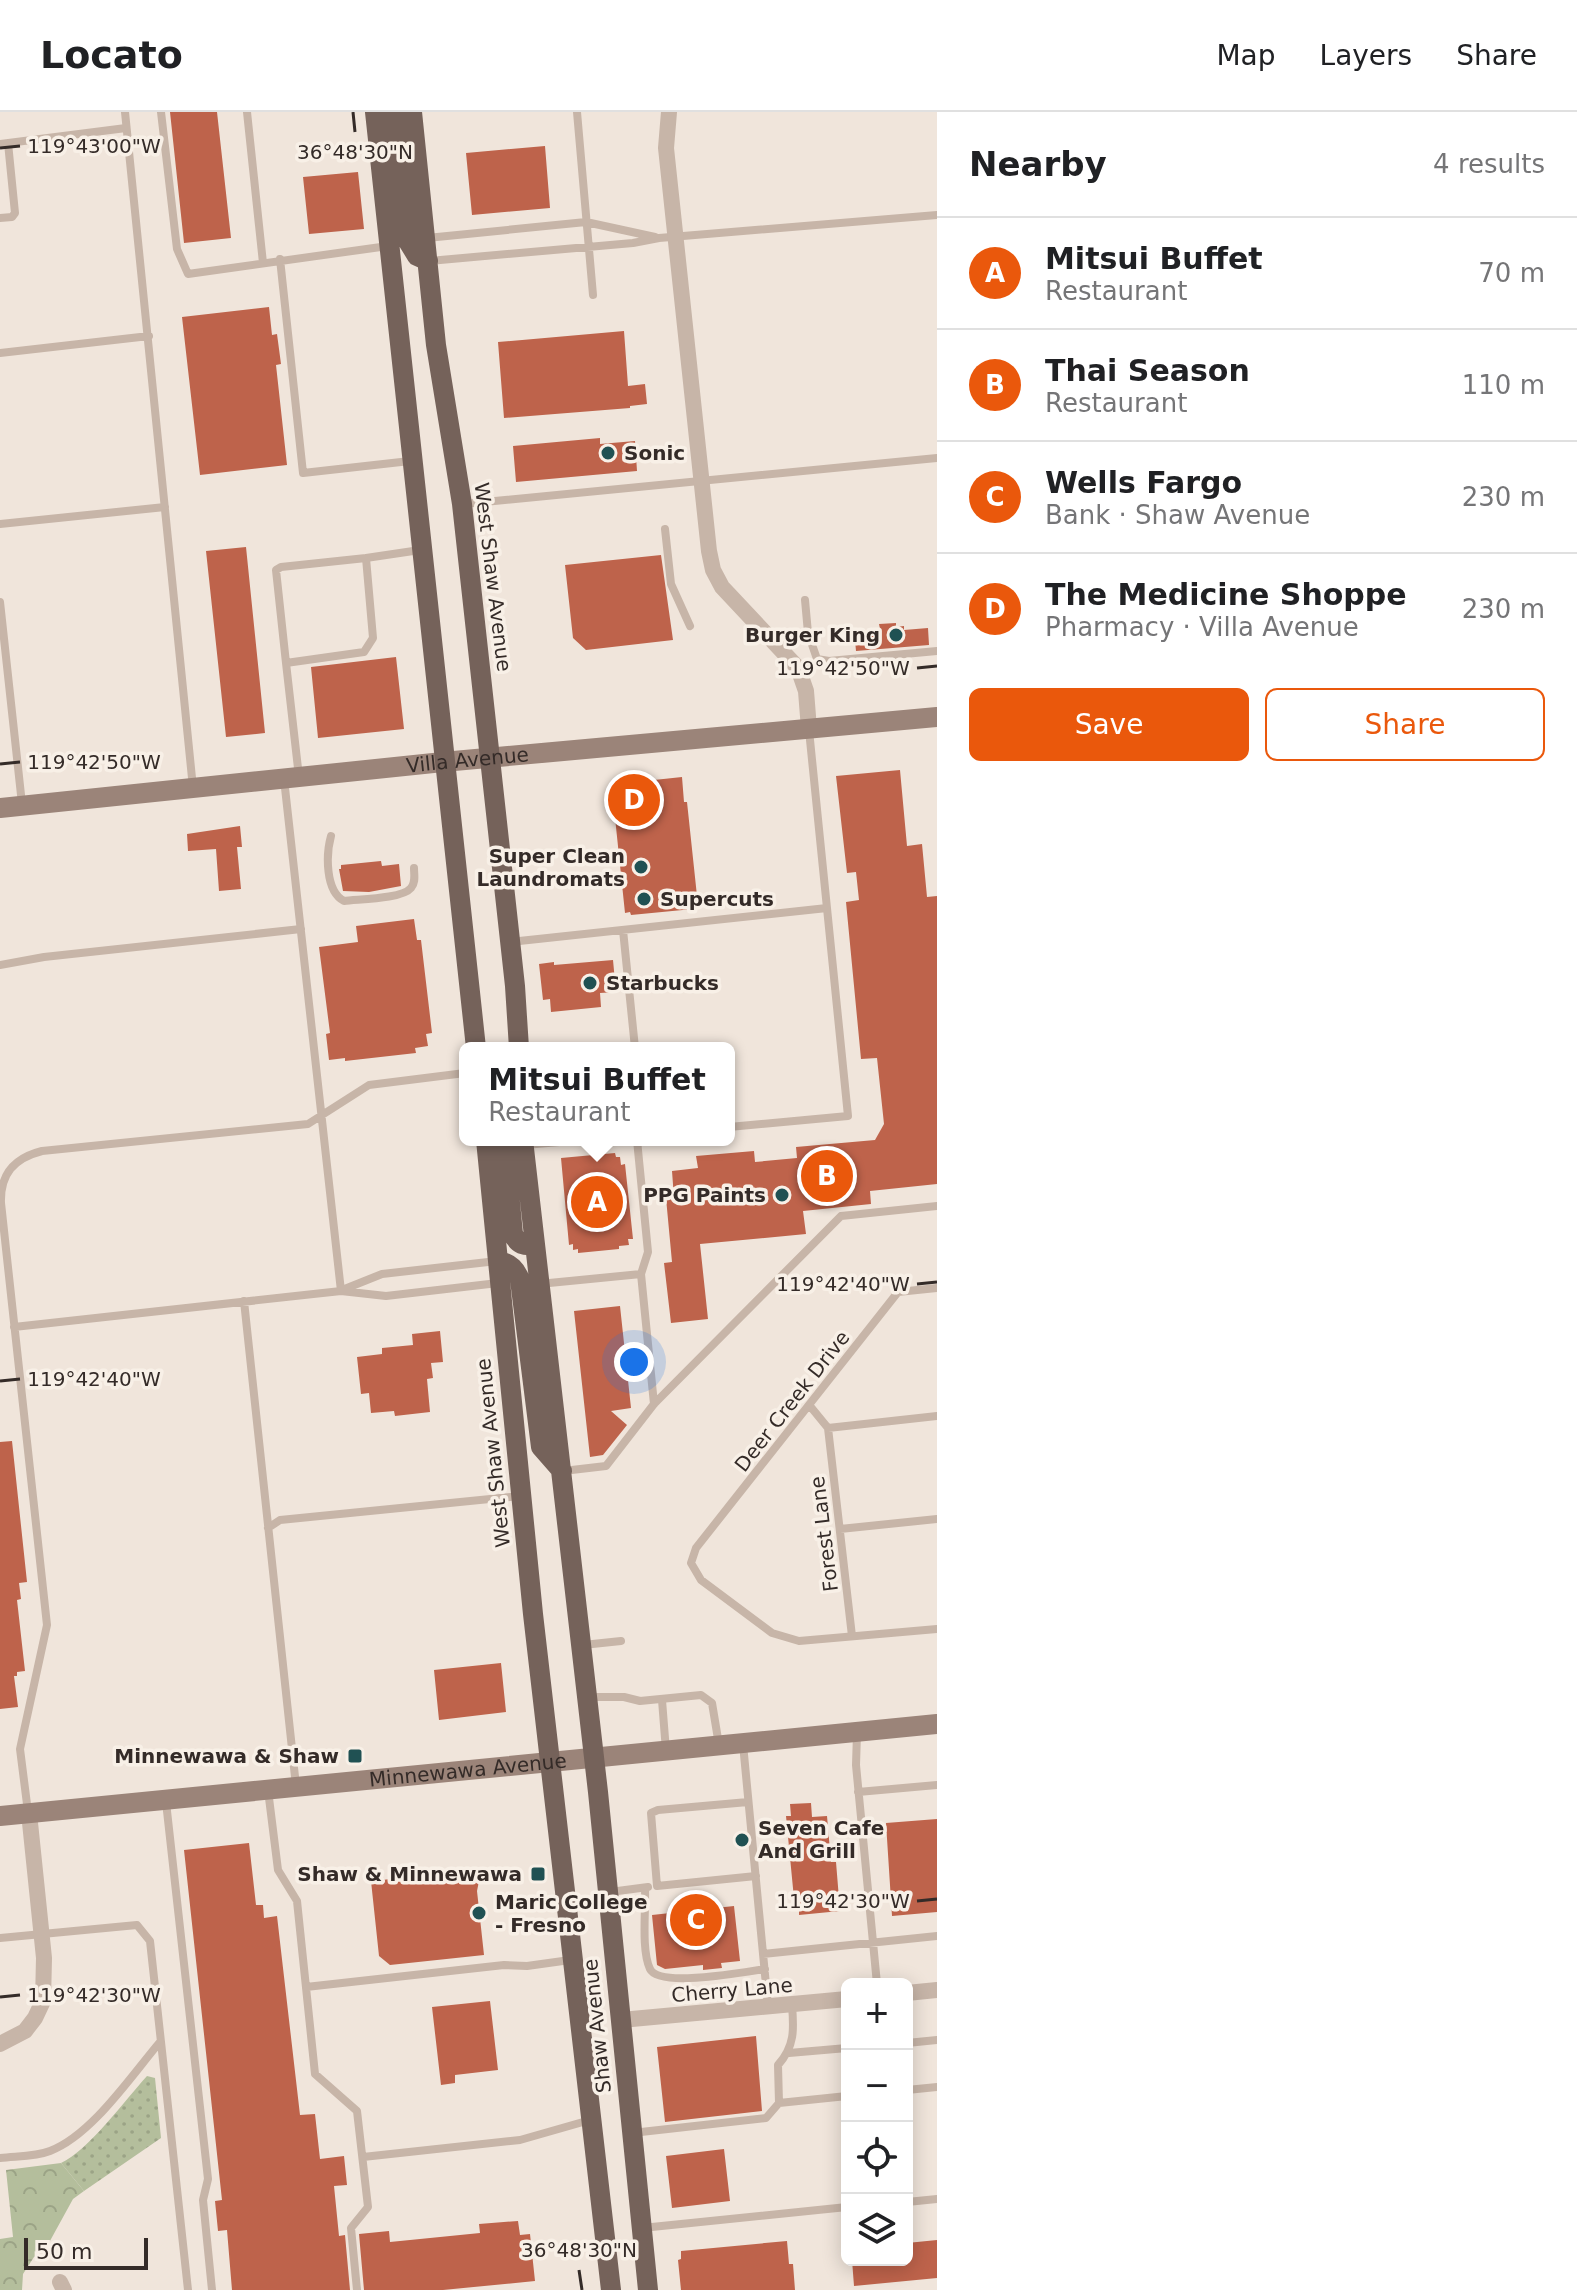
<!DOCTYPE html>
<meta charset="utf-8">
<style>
:root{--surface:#fff;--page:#f6f6f6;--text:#202124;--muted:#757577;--line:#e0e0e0;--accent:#ea580c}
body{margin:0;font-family:"DejaVu Sans",sans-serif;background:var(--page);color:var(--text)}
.controls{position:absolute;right:24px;bottom:24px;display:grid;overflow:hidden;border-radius:12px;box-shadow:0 4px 20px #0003}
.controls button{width:72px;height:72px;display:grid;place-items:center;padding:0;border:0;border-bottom:2px solid var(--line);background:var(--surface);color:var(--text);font:40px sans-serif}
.scale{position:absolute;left:24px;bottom:20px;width:124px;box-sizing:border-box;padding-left:8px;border:4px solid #342b28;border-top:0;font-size:22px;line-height:28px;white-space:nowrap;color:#342b28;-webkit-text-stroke:6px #f8f0e7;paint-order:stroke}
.you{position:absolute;left:634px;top:1250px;width:28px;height:28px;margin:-20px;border:6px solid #fff;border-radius:50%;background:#1a73e8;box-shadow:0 0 0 12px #1a73e833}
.badge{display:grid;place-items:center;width:52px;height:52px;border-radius:50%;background:var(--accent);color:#fff;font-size:26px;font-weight:700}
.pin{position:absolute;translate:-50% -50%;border:4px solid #fff;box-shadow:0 2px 8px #0006}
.popup{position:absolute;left:459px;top:930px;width:276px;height:104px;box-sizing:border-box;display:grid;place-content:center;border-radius:12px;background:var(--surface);filter:drop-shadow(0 2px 6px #0005);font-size:26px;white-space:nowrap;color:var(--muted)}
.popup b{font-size:30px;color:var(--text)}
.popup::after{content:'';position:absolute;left:50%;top:100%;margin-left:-16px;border:16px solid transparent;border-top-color:var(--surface)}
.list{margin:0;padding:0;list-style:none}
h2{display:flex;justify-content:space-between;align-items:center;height:104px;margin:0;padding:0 32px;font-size:34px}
h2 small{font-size:26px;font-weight:400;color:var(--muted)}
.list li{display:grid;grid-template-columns:52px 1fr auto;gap:24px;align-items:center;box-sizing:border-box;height:112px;padding:0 32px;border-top:2px solid var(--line)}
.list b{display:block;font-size:30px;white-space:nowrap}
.list p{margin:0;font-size:26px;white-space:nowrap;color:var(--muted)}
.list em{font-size:26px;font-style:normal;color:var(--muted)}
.actions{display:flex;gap:16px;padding:24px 32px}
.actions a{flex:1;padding:18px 0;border:2px solid var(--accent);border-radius:12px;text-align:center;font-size:28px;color:var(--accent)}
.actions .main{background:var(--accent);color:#fff}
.icon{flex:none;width:44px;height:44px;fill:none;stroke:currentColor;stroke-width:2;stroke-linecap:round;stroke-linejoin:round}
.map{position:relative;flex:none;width:937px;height:2178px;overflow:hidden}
header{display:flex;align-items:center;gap:48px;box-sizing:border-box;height:112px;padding:0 40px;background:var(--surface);border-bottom:2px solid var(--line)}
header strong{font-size:38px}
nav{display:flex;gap:44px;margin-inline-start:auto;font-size:28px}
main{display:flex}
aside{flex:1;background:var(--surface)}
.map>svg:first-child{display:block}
.grass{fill:url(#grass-dots)}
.park{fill:url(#park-crowns)}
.building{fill:#be634b}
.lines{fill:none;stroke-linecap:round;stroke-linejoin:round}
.lane{stroke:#c7b5a8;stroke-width:8}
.street{stroke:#c7b5a8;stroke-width:16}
.secondary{stroke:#9b8479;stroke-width:20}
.primary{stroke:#75625a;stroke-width:20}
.ticks{fill:none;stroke:#342b28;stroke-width:3}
.poi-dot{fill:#205153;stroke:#f8f0e7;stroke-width:3}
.labels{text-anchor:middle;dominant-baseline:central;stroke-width:7;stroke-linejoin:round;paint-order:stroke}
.poi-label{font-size:20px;font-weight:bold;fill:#342b28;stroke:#f8f0e7;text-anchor:start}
.street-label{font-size:20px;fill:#342b28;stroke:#f8f0e7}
.ticks-label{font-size:20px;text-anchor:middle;fill:#342b28;stroke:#f8f0e7;stroke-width:7;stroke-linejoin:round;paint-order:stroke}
</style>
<header>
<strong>Locato</strong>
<nav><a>Map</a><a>Layers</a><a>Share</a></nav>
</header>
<main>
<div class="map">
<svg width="937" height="2178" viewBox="0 0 937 2178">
<defs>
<pattern id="grass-dots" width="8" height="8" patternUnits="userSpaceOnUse" patternTransform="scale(2)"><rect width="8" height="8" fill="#b4be9c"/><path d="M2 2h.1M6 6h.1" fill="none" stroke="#9ba386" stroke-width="1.8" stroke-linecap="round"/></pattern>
<pattern id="park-crowns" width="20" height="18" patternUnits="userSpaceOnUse" patternTransform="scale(2)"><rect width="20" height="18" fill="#b4be9c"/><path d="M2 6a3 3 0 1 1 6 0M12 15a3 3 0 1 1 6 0" fill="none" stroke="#9ba386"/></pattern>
</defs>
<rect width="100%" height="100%" fill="#f0e5db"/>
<path class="grass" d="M147 1964 155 1966 161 2026 84 2079 61 2051C88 2039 125 1988 147 1964Z"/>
<path class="park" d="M61 2051 84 2079 73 2087 45 2138 34 2145 23 2162 22 2178H0V2127L13 2125 6 2058Z"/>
<path class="building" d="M170 0H217L231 126 184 131Z
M545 34 550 96 472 103 466 41Z
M358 60 364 117 309 122 303 65Z
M269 195 272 223 277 222 281 252 276 253 287 353 200 363 182 205Z
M624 219 628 274 645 272 647 292 630 294V296L504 306 498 230Z
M600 326V332L635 329 637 359 516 370 513 334Z
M246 435 265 621 226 625 206 439Z
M661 443 673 528 586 538 573 526 565 453Z
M896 511V515L904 514V518L928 516 929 533 856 539 855 528 865 527 864 518 880 517 879 512Z
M396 545 404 617 318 626 311 555Z
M900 658 907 734 922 732 927 785 937 784V1072L870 1079 871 1092 803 1099 806 1122 700 1132 708 1207 671 1211 664 1151 672 1150 666 1086H674L672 1059 698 1056 696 1044 754 1039 755 1050 797 1046 796 1035 875 1028 884 1012 877 946 861 947 846 790 859 788 856 760 847 761 836 664Z
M682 665 684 690H687L697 784H691L693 797 631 803 630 800 625 801 614 696H619L617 675 627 674 626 671Z
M240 714 242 735H237L241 777 219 779 216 737 188 739 187 722Z
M381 749 382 754 399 752 401 774 369 780 343 779 339 757H341V753Z
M414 807 417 828H421L432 921 426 922 428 934 415 936 416 941 345 949V946L329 948 326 922 330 921 319 835 358 830 356 814Z
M613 848 616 880 600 881 601 895 551 900 550 887 543 888 539 852 554 850V853Z
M615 1041 616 1045H620L621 1053 625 1052 633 1127H628L629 1133 619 1134V1137L578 1141V1137L573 1138V1132L569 1133 561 1046Z
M620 1194 631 1296 611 1299 627 1313 603 1343 590 1345 574 1199Z
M440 1219 443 1250 431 1251 433 1266 427 1267 430 1300 395 1304 394 1299 371 1301 369 1281 361 1282 357 1245 382 1242V1236L413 1233 412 1222Z
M12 1329 27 1470 19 1471 21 1487 17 1488 25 1559 17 1560V1564H14L18 1595 0 1597V1330Z
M501 1551 506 1600 439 1608 434 1558Z
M811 1691 812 1705 827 1704 831 1750H836L840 1799 799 1803V1797H795L786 1704H791L790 1692Z
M937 1707V1800L892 1804 886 1711Z
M249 1731 256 1793H263L264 1806 277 1804 300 2003 315 2002 320 2047 344 2044 347 2073 334 2074 339 2124 345 2123 350 2178H232L227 2118 218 2119 215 2089 222 2088 184 1738Z
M465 1756 473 1759 479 1769 477 1779 484 1843 390 1853 379 1844 371 1769 453 1761Z
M734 1794 740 1849 721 1851 722 1856 703 1858V1853L665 1857 657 1853 652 1803Z
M490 1889 498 1958 455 1963V1971L441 1973 432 1895Z
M756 1924 762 1999 665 2010 657 1935Z
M724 2037 730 2089 672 2096 666 2044Z
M518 2109 520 2123 530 2122 535 2169 443 2178H364L359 2122 389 2119 390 2130 480 2121 479 2112Z
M937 2128V2166L854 2174 852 2148H907V2131Z
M787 2129 789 2152H793L795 2178H681L678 2148 681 2147V2139Z"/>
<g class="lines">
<path class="lane" d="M125 0 193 676
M161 0 177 137 188 162 388 134
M247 0 263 151
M577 0 593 183
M0 32 126 16
M0 106 12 105 15 101 8 31
M427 126 586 110 655 125
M280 147 303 361 410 349
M429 149 633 131 659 126 937 103
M0 241 149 224
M464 392 937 346
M0 412 165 395
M665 417 671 472 690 514
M805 488 808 521 817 547 829 549 937 539
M0 490 22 692
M286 551 276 458 281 455 366 446
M299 665 286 551 364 540 373 526 366 446 420 438
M284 667 341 1179
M331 724C326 742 325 779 344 789 359 787 402 787 411 776 416 770 414 763 414 756
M623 818 635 936
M510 830 827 796
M0 853 44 845 301 817
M729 1015 848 1004 809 618
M637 1028 648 1140 641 1162 654 1292
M525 1033 582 1028
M539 1172 641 1162
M937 1176 898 1180 696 1436 691 1451 701 1468 772 1521 799 1529 937 1517
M342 1178 382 1162 497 1149
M244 1189 296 1674
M14 1215 341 1179 386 1184 498 1171
M810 1294 828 1316 937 1304
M828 1316 852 1524
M563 1359 606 1354 654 1292 841 1104 937 1094
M268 1416 280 1408 520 1384
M840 1417 937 1407
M583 1533 621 1529
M588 1585H624L640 1589 701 1583 712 1591 719 1633
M662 1588 666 1639
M857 1621 856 1653 877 1872
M743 1632 768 1894
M268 1678 278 1758 297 1789 315 1962 357 1999 368 2095 351 2116 357 2178
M858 1680 937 1673
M166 1690 208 2067 203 2088 212 2178
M748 1690 658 1698 651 1701 657 1774 756 1764
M28 1700 20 1637 47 1513 1 1091C0 1062 14 1046 42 1039L308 1012 369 973 465 961
M645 1776C646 1798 641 1838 650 1857 659 1876 745 1860 765 1857
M610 1780 648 1775
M0 1826 137 1813 150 1829 188 2178
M763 1842 937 1824
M306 1875 504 1853 527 1854 570 1848
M907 1931 937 1928
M789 1941 847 1936
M907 1978 937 1975
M779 1991 847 1984
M632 2021 766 2006 779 1991 778 1953C795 1934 794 1917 792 1893
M363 2045 520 2028 590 2008
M0 2046C16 2044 35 2045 50 2039 92 2023 131 1964 160 1930
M907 2090 937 2087
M642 2116 847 2095"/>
<path class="street" d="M669 0 666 36 709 439 713 458 722 475 798 556 806 579 809 617
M907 1881 937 1878
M621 1908 847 1887
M0 1932 25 1919 35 1906 43 1889 44 1846 29 1701
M60 2170 64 2178"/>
<g class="secondary">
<path id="s1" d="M0 696 443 650 937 605"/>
<path id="s2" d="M0 1704 937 1612"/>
</g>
<path class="primary" d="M375 0 476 936
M390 0 393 2 406 126 417 144 428 149
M412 0 436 233 462 392 515 874 519 936
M486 1028 533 1502 611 2178
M504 1028 513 1122C518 1133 524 1134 535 1133
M523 1028 598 1680 648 2178
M499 1149C511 1152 516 1157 520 1168L541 1335 562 1359"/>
</g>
<path class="ticks" d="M353 0 355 20M0 36 20 34M917 556 937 554M0 652 20 650M917 1172 937 1170M0 1269 20 1267M917 1789 937 1787M0 1885 20 1883M579 2158 582 2178"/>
<g class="poi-dot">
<circle cx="608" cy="341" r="8"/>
<circle cx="896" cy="523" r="8"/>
<circle cx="641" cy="755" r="8"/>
<circle cx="644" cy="787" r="8"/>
<circle cx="590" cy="871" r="8"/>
<circle cx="782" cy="1083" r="8"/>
<rect x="347" y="1636" width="16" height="16" rx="4"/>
<circle cx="742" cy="1728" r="8"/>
<rect x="530" y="1754" width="16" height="16" rx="4"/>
<circle cx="479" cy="1801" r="8"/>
</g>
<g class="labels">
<g class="poi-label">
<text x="624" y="341">Sonic</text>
<text x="880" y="523" text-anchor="end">Burger King</text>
<text x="625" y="744" text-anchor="end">Super Clean<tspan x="625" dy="23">Laundromats</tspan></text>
<text x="660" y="787">Supercuts</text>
<text x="606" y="871">Starbucks</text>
<text x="766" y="1083" text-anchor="end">PPG Paints</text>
<text x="339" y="1644" text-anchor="end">Minnewawa &amp; Shaw</text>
<text x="758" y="1716">Seven Cafe<tspan x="758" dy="23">And Grill</tspan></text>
<text x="522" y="1762" text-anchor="end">Shaw &amp; Minnewawa</text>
<text x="495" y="1790">Maric College<tspan x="495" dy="23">- Fresno</tspan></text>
</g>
<g class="street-label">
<text transform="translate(493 465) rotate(83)">West Shaw Avenue</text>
<text stroke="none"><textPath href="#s1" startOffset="470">Villa Avenue</textPath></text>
<text transform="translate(792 1289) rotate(-52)">Deer Creek Drive</text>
<text transform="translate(493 1341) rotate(-96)">West Shaw Avenue</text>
<text transform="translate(824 1422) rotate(-97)">Forest Lane</text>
<text stroke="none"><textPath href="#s2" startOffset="470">Minnewawa Avenue</textPath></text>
<text transform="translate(732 1878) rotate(-5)">Cherry Lane</text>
<text transform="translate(597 1914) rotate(-96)">Shaw Avenue</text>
</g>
</g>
<g class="ticks-label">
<text x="94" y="41">119°43'00"W</text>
<text x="355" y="47">36°48'30"N</text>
<text x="843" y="563">119°42'50"W</text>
<text x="94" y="657">119°42'50"W</text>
<text x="843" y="1179">119°42'40"W</text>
<text x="94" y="1274">119°42'40"W</text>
<text x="843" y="1796">119°42'30"W</text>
<text x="94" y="1890">119°42'30"W</text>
<text x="579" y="2145">36°48'30"N</text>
</g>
</svg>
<div class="controls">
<button>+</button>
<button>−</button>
<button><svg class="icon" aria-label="locate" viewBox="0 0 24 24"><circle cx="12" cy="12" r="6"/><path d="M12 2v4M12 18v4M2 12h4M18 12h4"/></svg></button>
<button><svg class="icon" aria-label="layers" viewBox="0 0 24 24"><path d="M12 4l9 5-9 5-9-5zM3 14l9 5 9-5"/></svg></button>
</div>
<div class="scale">50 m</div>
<div class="you"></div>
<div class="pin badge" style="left:597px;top:1090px">A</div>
<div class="popup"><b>Mitsui Buffet</b>Restaurant</div>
<div class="pin badge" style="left:827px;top:1064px">B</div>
<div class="pin badge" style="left:696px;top:1808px">C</div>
<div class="pin badge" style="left:634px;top:688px">D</div>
</div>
<aside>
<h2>Nearby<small>4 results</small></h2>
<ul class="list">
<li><span class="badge">A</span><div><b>Mitsui Buffet</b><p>Restaurant</p></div><em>70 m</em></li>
<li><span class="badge">B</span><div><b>Thai Season</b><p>Restaurant</p></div><em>110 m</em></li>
<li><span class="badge">C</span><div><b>Wells Fargo</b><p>Bank · Shaw Avenue</p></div><em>230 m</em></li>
<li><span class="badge">D</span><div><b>The Medicine Shoppe</b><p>Pharmacy · Villa Avenue</p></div><em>230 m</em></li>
</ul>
<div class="actions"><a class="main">Save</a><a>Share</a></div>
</aside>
</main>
